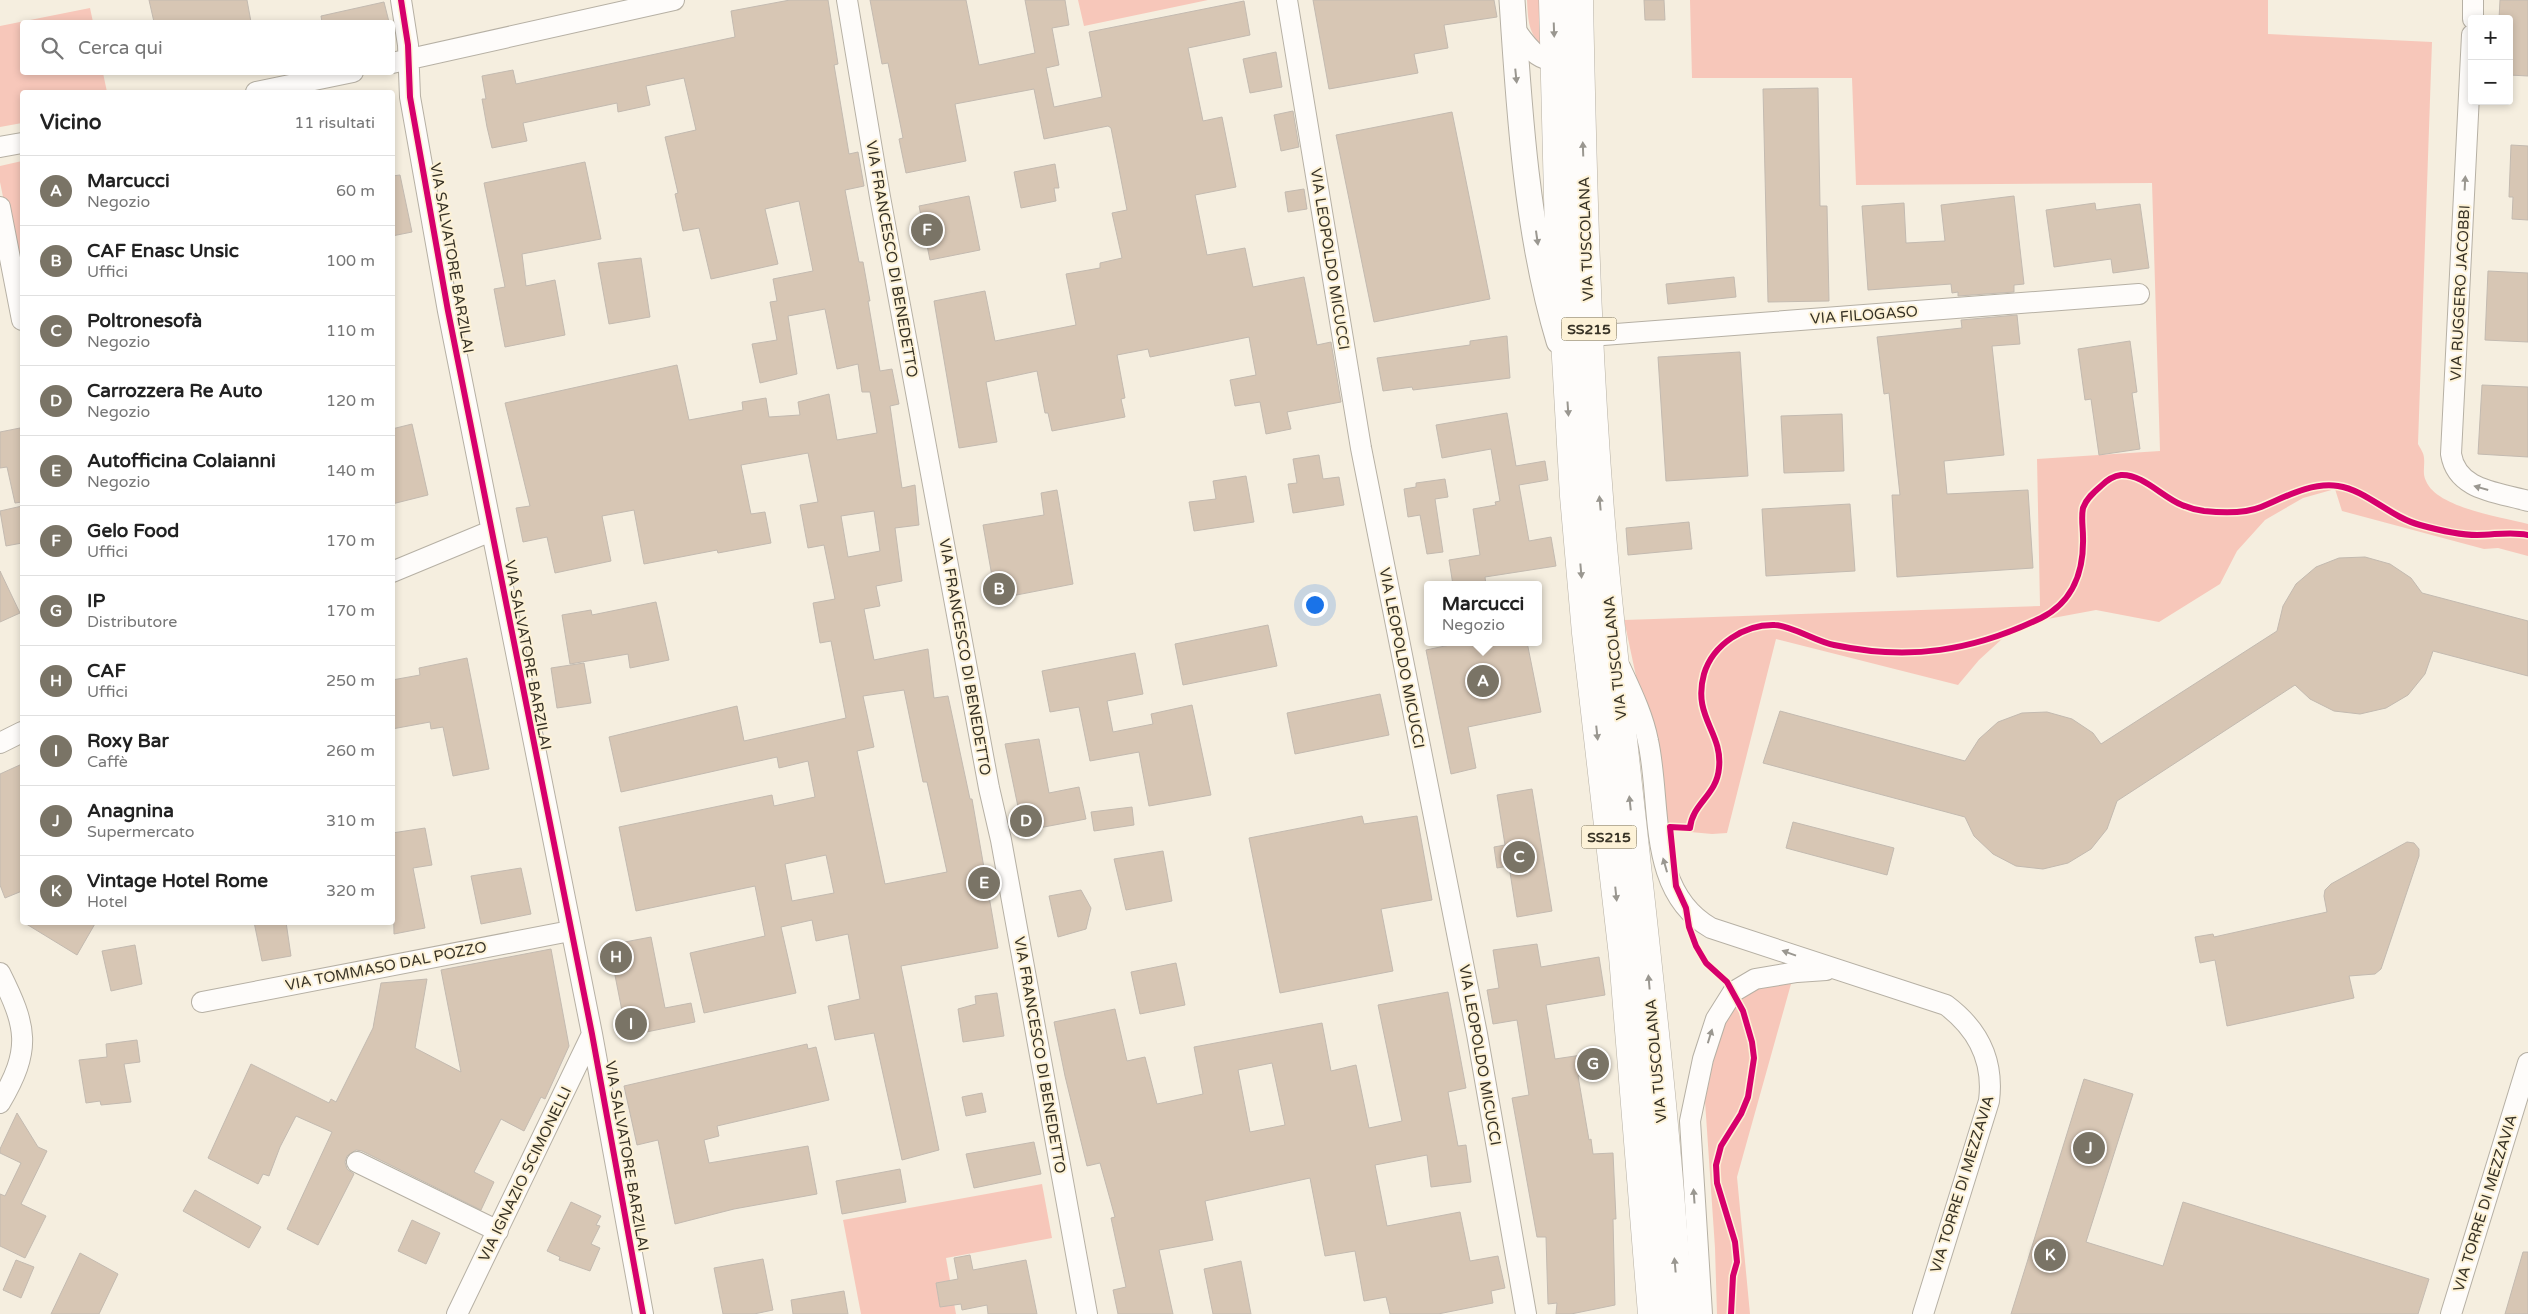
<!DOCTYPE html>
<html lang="it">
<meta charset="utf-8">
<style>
:root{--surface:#fff;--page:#f6f6f6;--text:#222;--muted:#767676;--line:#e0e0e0;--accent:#7a7466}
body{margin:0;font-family:"Varela Round",sans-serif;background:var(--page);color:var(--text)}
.controls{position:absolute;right:15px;top:15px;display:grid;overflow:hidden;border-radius:5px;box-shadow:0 2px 8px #0003}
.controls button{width:45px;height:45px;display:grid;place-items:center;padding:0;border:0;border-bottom:1px solid var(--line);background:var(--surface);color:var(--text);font:25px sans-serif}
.you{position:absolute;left:1314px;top:604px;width:18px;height:18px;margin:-12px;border:4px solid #fff;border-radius:50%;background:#1a73e8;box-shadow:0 0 0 8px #1a73e833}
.badge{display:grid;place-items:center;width:32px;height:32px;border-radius:50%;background:var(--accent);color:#fff;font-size:16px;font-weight:700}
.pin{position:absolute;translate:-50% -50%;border:2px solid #fff;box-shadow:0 1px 5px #0006}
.popup{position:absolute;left:1424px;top:581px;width:118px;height:65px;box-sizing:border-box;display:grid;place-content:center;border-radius:5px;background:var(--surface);filter:drop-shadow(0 1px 4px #0005);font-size:16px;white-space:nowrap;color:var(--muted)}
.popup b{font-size:19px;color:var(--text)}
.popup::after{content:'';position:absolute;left:50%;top:100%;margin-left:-10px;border:10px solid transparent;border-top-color:var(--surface)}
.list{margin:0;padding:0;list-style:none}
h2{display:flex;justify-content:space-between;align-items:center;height:65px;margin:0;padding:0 20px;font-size:21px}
h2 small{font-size:16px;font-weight:400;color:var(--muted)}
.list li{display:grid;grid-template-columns:32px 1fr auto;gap:15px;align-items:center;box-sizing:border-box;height:70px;padding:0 20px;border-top:1px solid var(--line)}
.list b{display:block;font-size:19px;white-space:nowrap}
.list p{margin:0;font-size:16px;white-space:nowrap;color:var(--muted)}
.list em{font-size:16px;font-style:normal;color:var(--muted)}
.icon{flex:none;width:28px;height:28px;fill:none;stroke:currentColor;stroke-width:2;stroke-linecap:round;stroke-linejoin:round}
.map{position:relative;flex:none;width:2528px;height:1314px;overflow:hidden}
.search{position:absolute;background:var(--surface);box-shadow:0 2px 8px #0003;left:20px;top:20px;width:375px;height:55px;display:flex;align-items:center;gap:12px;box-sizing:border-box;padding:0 18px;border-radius:5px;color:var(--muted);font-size:19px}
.panel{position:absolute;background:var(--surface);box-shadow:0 2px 8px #0003;left:20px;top:90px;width:375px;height:835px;border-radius:5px}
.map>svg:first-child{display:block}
.green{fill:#f7c7ba;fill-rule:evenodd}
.building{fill:#d7c6b4;stroke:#c3bab0;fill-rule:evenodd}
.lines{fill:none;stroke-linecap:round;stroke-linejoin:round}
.minor-casing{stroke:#b6b0a4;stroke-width:22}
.tertiary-casing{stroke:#b6b0a4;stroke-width:27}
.primary-casing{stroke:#b6b0a4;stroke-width:29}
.minor{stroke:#fefcfa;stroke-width:20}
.tertiary{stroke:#fefcfa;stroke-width:25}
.primary{stroke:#fefcfa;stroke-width:28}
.cycleway-casing{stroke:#fdf2d7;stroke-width:9}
.cycleway{stroke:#d6006c;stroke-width:6}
.oneway{fill:#9a9790}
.labels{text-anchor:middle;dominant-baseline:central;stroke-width:4;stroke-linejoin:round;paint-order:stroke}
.shield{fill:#fdf2d7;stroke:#726c5a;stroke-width:1}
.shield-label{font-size:14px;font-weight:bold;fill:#373225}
.street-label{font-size:15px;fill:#373225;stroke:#fdf2d7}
</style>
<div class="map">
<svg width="2528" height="1314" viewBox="0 0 2528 1314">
<rect width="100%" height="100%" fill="#f5eedf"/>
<path class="green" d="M1078 0H1208L1084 26Z
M1527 0H1543L1544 46C1528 36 1528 18 1527 0Z
M1690 0H2268V34L2432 42 2418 444C2420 448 2424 453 2424 458 2425 466 2422 473 2426 481 2437 508 2502 517 2528 524V556L2498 548 2484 549 2342 511 2335 489 2303 498 2265 520 2237 551 2220 584 2159 622 2096 610 2042 620 2003 638 1979 660 1958 685 1776 639 1727 833 1712 834 1669 830 1624 620 2040 606 2037 459 2160 451 2152 183 1856 185 1852 78H1692Z
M90 8 93 22H22V72L103 73 107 92H22V123L0 127V26Z
M22 161V265L17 266 0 182V166Z
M1777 982 1791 984 1737 1177 1750 1314H1717L1715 1248 1705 1101 1715 1053 1730 1008 1757 988Z
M1042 1184 1052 1238 946 1258 956 1314H861L843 1220ZM947 1281 951 1305 940 1307 936 1283Z"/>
<path class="building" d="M149 0H247L251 22H154Z
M790 0H828L838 64 834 65 849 154 858 152 864 186 845 190 859 262H863L870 301H868L880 371 892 369 899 404 890 406 902 488 915 485 919 525 895 528 902 581 876 586 880 606 864 609 874 660 928 649 934 698 948 696 970 799H972L998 948 901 966 939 1150 902 1160 874 1033 835 1040 828 1006 860 999 848 934 816 941 812 920 781 927 796 993 704 1013 690 953 765 936 755 886 636 911 619 827 772 795 774 806 815 797 808 761 779 768 777 757 621 792 609 737 737 706 744 741 846 718 831 641 820 643 813 603 835 599 824 545 808 548 800 505 818 502 808 453 741 465 751 514 765 512 771 543 718 553 717 550 644 564 634 510 602 516 611 561 555 573 547 537 523 542 516 508 530 506 505 403 677 365 689 420 743 410 742 402 766 398 769 417 800 415 798 402 829 394 837 440 877 433 870 392H862L858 364 837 369 825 309 788 316 797 374 760 383 752 344 777 340 770 302 777 301 773 279 813 271 799 201 765 209 778 264 711 279 699 228 683 231 675 194 678 193 665 137 696 130 684 78 646 86 650 105 618 112 617 103 523 123 527 141 492 148 487 127 482 99H486L482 76 513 70 516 84 735 37 731 11ZM874 511 880 551 848 557 841 516ZM904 690 923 782H927L947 872 885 884 857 751 874 747 863 696ZM826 855 834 893 792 901 785 864Z
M870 0H966L979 65 1035 53 1025 0H1065L1069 25 1052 28 1059 65 1046 68 1054 107 1102 97 1089 32 1244 1 1250 35 1188 48 1203 121 1222 117 1236 187 1195 195 1207 255 1245 248 1253 287 1304 277 1317 345 1331 342 1341 402 1287 412 1291 429 1266 434 1260 402 1235 406 1230 380 1256 375 1249 337 1150 357 1148 349 1117 355 1125 398 1121 399 1125 417 1052 431 1048 413H1045L1037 371 986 382 997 442 959 448 934 301 985 291 995 341 1076 325 1066 274 1100 268V263L1122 258 1112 213 1127 210 1111 128 1108 126 1044 139 1034 89 955 104 966 161 906 173 899 139 903 138 888 63 882 64Z
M1313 0H1494L1497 17 1444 25 1448 48 1414 54 1418 73 1329 89Z
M1644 0H1664L1665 20H1645Z
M2500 0H2528V76L2509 75V19H2499Z
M384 2 389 22H322L321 16Z
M1276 52 1282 87 1250 93 1243 59Z
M1818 88 1820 206H1827L1829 301 1768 302 1763 89Z
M1293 111 1299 147 1281 151 1274 115Z
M1452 112 1490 299 1374 322 1336 135Z
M2511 145 2528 146V220L2512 219 2513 197H2509Z
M585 162 601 239 522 254 526 286 555 280 565 335 505 347 494 289 505 287 484 183Z
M1055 164 1059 188H1054L1056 201 1021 208 1014 172Z
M400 175 412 232 392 236V176Z
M1304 189 1307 209 1288 212 1285 192Z
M969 196 980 250 930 260 919 206Z
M2014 196 2024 284 2014 285V292L1958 296V292L1952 293 1951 284 1868 290 1862 206 1904 203 1906 243 1945 241 1941 205Z
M2095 203 2096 210 2140 204 2149 268 2113 273 2111 259 2054 267 2046 210Z
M641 258 650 317 609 324 598 263Z
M2488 271 2528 273V342L2485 340Z
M1734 277 1736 297 1668 304 1666 284Z
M2017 315 2020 344 1992 346 2004 455 1944 461 1947 494 2028 490 2033 568 1897 577 1892 495H1900L1889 393 1884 394 1877 337 1962 328 1961 320Z
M1507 336 1510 378 1413 390 1412 387 1383 391 1377 358 1470 345V341Z
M2130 341 2137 392 2132 393 2140 449 2099 455 2091 399 2085 400 2078 349Z
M1740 352 1748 476 1666 481 1658 357Z
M2482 385 2528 387V457L2478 454Z
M1507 413 1516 466 1545 461 1548 480 1519 485 1529 541 1551 537 1556 566 1485 577 1486 585H1453L1449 560 1480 555 1473 509 1496 505 1495 502 1500 501 1491 449 1442 458 1436 425Z
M1842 414 1844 471 1784 473 1781 416Z
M412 424 428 495 392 504V429Z
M20 428 22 439V502L15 503 7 467 0 468V432Z
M1319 455 1323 479 1339 477 1344 505 1293 513 1288 484 1297 483 1293 459Z
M1246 476 1254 522 1194 531 1189 502 1216 499 1213 481Z
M1445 479 1448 497 1435 499 1443 552 1427 554 1420 515 1408 517 1404 489 1416 487V483Z
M1057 490 1073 584 996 599 983 525 1044 515 1041 493Z
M1850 504 1855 571 1766 576 1762 509Z
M22 506V543L6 546 0 511Z
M1689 522 1692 549 1628 555 1626 528Z
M2365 557 2390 564 2411 578 2422 593 2528 621V676L2433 651 2425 674 2408 695 2386 708 2360 714 2334 711 2310 699 2295 685 2117 801 2107 829 2091 849 2068 863 2043 869 2016 866 1993 854 1974 836 1965 817 1763 763 1780 711 1965 761 1979 739 1998 722 2022 713 2047 712 2072 719 2093 733 2101 744 2277 631 2283 606 2296 584 2316 567 2339 558Z
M0 571 20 613 0 622Z
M656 602 669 660 630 668 628 654 570 664 562 615 591 610 592 615Z
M1268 625 1277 666 1183 685 1175 644Z
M1464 642H1527L1541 712 1468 727 1476 768 1451 774 1426 650Z
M1135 653 1143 694 1107 701 1113 732 1153 724 1151 714 1192 705 1211 795 1149 806 1139 752 1090 761 1079 707 1050 712 1042 671Z
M467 658 489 769 453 776 443 727 431 729 430 722 392 729V680L420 675 419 668Z
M584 663 591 703 557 708 551 668Z
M1380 694 1389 735 1295 754 1287 713Z
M1039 739 1049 793 1079 787 1086 819 1023 831 1005 744Z
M22 764V891L5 898 0 885V774Z
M1532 789 1552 911 1517 917 1509 866 1497 868 1494 847 1505 845 1497 795Z
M1132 807 1134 825 1094 831 1091 812Z
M1362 816 1364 824 1417 816 1432 900 1381 909 1393 971 1280 993 1249 838Z
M1793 822 1894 848 1887 875 1786 848Z
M425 828 432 865 413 868 425 928 394 934 392 833Z
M2407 842 2414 843 2419 849V856L2381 969 2375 974 2349 976 2354 998 2227 1026 2215 960 2200 963 2195 937 2213 934 2214 937 2327 912 2324 896 2325 890 2331 884Z
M1163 851 1172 901 1126 910 1114 859Z
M521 868 531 914 481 924 471 876Z
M1081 890 1091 908 1086 929 1058 937 1049 896Z
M23 922H96L77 955Z
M254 922H286L291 956 262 961Z
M651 937 665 1008 691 1003 695 1022 627 1036 609 945Z
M1537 944 1541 967 1599 957 1605 995 1546 1005 1555 1059 1602 1052 1605 1073 1578 1076 1589 1140 1591 1139 1593 1154 1613 1153 1616 1219H1613L1615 1305 1571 1314H1556L1557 1303 1548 1304 1546 1237H1537L1512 1098 1529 1095 1517 1020 1493 1024 1487 990 1499 988 1493 950Z
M135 945 142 984 111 991 102 951Z
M551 949 569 1046 545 1099 541 1097 524 1131 501 1119 474 1172 494 1182 481 1210 362 1151 356 1150 347 1156 345 1162 347 1169 354 1174 318 1245 287 1229 332 1132 296 1116 280 1147 269 1176 263 1174 258 1184 208 1158 251 1064 329 1103 331 1099 336 1102 373 1028 381 983 427 979 415 1048 461 1072 441 970Z
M1176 963 1185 1005 1140 1014 1131 972Z
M1448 992 1466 1088 1448 1092 1458 1146 1466 1145 1471 1182 1431 1187 1427 1155 1375 1165 1387 1226 1460 1212 1470 1261 1498 1256 1505 1288 1491 1291 1493 1303 1438 1314H1390L1386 1297 1364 1301 1355 1251 1325 1256 1310 1178 1205 1201 1213 1240 1159 1250 1173 1314H1118L1113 1290 1126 1287 1111 1218 1115 1217 1100 1163 1087 1166 1065 1076 1054 1022 1115 1009 1127 1061 1145 1057 1157 1104 1203 1094 1194 1047 1322 1023 1331 1071 1356 1065 1369 1128 1402 1121 1378 1005ZM1272 1063 1285 1125 1250 1132 1238 1070Z
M997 993 1004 1036 963 1042 958 1009 976 1004 975 996Z
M137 1040 140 1062 124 1064 131 1102 101 1105 100 1101 86 1103 79 1060 107 1057 106 1044Z
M807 1044 808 1049 816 1047 829 1100 717 1126 719 1136 704 1140 709 1163 808 1146 817 1194 734 1209 675 1224 658 1140 637 1145 624 1086Z
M2084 1079 2133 1094 2086 1242 2163 1266 2183 1202 2429 1279 2418 1314H2011Z
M982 1093 986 1112 966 1116 962 1097Z
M17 1113 38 1147 47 1151 21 1204 46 1216 25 1258 0 1246V1194L5 1196 21 1163 0 1153V1149Z
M1034 1142 1041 1174 974 1188 966 1154Z
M900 1169 906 1202 842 1214 836 1181Z
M195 1190 261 1227 249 1248 183 1211Z
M571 1202 601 1216 596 1225 600 1226 591 1244 600 1248 590 1271 559 1260 560 1257 547 1251Z
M412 1220 440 1233 426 1264 398 1251Z
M2523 1252H2528V1314H2505Z
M80 1253 118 1274 99 1314H51Z
M970 1255 973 1270 1026 1260 1037 1314H988L987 1305 962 1310 961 1304 940 1307 936 1283 958 1279 954 1258Z
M763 1259 773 1310 754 1314H723L714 1268Z
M16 1260 34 1267 21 1298 3 1290Z
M1241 1261 1251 1314H1213L1204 1269Z
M844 1291 848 1314H793L791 1300Z"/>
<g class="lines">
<g class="minor-casing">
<path id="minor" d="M401 0 408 45 410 97 448 311 592 1034 643 1314
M847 0 880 197 989 788 1001 840 1087 1314
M1287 0 1361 448 1477 1034 1526 1314
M2473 19V0
M1514 28C1527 46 1541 69 1567 56
M2472 35 2451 454C2457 491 2498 492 2528 501
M392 63 674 0
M256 92 353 72
M0 147 22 143
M0 207 22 320
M1590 336 2139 294
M392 572 491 531
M1620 667C1631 691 1643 715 1648 741 1662 804 1646 891 1711 928L1946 1005C1978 1029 1994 1061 1989 1101L1923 1314
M0 743 22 732
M0 973C27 1027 32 1049 0 1103
M202 1002 570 931
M357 1162 498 1231
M457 1314 592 1034
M1702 1314 1690 1121 1703 1059 1716 1019 1733 992 1755 979 1797 972 1826 970
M2451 1314 2528 1063"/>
</g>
<g class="tertiary-casing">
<path id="tertiary" d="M1512 0C1519 111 1527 235 1559 341"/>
</g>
<g class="primary-casing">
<path id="primary" d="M1553 0 1559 236 1574 496 1586 633 1623 956 1652 1314
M1579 0C1583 203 1588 407 1609 609 1633 843 1664 1078 1679 1314"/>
</g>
<use href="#minor" class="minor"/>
<use href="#tertiary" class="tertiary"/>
<use href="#primary" class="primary"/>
<g class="cycleway-casing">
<path id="cycleway" d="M401 0 408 45 410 97 448 311 592 1034 643 1314
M1731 1314 1733 1276 1737 1262 1735 1242 1717 1183 1716 1165 1721 1146 1741 1114 1748 1097 1754 1058 1752 1042 1743 1011 1727 982 1706 963 1696 946 1689 927 1686 908 1676 886 1670 827 1690 828C1692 804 1717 795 1719 768 1723 732 1692 717 1704 674 1713 644 1745 624 1775 625 1790 625 1817 642 1834 645 1909 661 1973 651 2041 618 2073 602 2084 571 2083 537 2083 527 2081 518 2083 508 2086 499 2094 492 2101 486 2106 481 2113 476 2121 475 2143 474 2162 497 2182 505 2189 508 2197 510 2204 511 2223 513 2244 514 2261 507 2285 497 2311 482 2338 486 2366 490 2390 517 2420 525 2438 530 2458 535 2477 535 2495 535 2510 531 2528 535"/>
</g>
<use href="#cycleway" class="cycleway"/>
</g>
<defs><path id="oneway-solid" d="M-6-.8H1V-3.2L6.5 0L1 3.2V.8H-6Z" transform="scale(1.25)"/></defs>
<g class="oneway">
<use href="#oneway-solid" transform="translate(1554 30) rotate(88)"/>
<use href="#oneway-solid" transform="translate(1516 76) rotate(84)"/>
<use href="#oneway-solid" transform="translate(1583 149) rotate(-92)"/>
<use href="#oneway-solid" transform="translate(2465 183) rotate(-87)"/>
<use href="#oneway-solid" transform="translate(1537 238) rotate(82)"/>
<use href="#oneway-solid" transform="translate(1568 409) rotate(86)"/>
<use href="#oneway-solid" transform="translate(2481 488) rotate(-164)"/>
<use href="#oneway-solid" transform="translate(1600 503) rotate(-95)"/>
<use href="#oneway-solid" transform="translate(1581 571) rotate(85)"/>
<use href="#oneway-solid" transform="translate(1597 733) rotate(84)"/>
<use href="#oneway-solid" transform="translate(1630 803) rotate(-96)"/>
<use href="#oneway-solid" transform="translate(1665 865) rotate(-106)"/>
<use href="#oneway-solid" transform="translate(1616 894) rotate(84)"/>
<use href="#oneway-solid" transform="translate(1789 953) rotate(-160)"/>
<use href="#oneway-solid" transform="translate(1649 982) rotate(-95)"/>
<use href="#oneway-solid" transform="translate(1710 1036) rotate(-73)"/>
<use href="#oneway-solid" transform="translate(1694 1196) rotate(-94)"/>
<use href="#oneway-solid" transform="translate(1675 1265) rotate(-95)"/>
</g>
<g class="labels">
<g class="shield">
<rect x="1561.5" y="317.5" width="55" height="23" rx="4"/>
<rect x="1581.5" y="825.5" width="55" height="23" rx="4"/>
</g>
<g class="shield-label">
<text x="1589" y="329">SS215</text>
<text x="1609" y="837">SS215</text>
</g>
<g class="street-label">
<text transform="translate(1586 239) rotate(-92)">VIA TUSCOLANA</text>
<text transform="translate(452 258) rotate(80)">VIA SALVATORE BARZILAI</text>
<text transform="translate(892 259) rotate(80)">VIA FRANCESCO DI BENEDETTO</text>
<text transform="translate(1330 259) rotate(81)">VIA LEOPOLDO MICUCCI</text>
<text transform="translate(2460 293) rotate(-87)">VIA RUGGERO JACOBBI</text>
<text transform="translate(1864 315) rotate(-4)">VIA FILOGASO</text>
<text transform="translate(528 655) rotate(79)">VIA SALVATORE BARZILAI</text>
<text transform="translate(965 657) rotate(80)">VIA FRANCESCO DI BENEDETTO</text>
<text transform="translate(1402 658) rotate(79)">VIA LEOPOLDO MICUCCI</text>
<text transform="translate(1615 658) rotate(-96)">VIA TUSCOLANA</text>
<text transform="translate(386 966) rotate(-11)">VIA TOMMASO DAL POZZO</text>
<text transform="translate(1040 1055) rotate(80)">VIA FRANCESCO DI BENEDETTO</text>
<text transform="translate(1480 1055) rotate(80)">VIA LEOPOLDO MICUCCI</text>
<text transform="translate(1656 1061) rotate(-95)">VIA TUSCOLANA</text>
<text transform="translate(627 1156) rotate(80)">VIA SALVATORE BARZILAI</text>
<text transform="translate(525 1174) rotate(-64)">VIA IGNAZIO SCIMONELLI</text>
<text transform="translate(1962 1184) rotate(-73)">VIA TORRE DI MEZZAVIA</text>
<text transform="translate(2485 1203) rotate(-73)">VIA TORRE DI MEZZAVIA</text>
</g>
</g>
</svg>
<div class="controls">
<button>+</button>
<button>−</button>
</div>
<div class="you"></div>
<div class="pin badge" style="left:1483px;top:681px">A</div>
<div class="popup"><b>Marcucci</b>Negozio</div>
<div class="pin badge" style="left:999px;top:589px">B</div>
<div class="pin badge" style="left:1519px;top:857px">C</div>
<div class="pin badge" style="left:1026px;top:821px">D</div>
<div class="pin badge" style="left:984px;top:883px">E</div>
<div class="pin badge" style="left:927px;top:230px">F</div>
<div class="pin badge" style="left:1593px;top:1064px">G</div>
<div class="pin badge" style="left:616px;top:957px">H</div>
<div class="pin badge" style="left:631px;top:1024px">I</div>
<div class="pin badge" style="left:2089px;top:1148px">J</div>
<div class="pin badge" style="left:2050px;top:1255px">K</div>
<div class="search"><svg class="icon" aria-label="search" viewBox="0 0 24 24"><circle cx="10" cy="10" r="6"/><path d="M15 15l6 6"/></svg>Cerca qui</div>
<section class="panel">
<h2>Vicino<small>11 risultati</small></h2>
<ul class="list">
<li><span class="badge">A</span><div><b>Marcucci</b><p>Negozio</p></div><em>60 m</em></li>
<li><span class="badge">B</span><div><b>CAF Enasc Unsic</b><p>Uffici</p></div><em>100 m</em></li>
<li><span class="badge">C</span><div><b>Poltronesofà</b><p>Negozio</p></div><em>110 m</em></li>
<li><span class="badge">D</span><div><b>Carrozzera Re Auto</b><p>Negozio</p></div><em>120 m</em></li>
<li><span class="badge">E</span><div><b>Autofficina Colaianni</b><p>Negozio</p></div><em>140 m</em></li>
<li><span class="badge">F</span><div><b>Gelo Food</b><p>Uffici</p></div><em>170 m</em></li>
<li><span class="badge">G</span><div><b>IP</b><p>Distributore</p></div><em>170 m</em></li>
<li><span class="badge">H</span><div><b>CAF</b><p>Uffici</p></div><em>250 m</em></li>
<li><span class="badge">I</span><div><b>Roxy Bar</b><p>Caffè</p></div><em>260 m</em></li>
<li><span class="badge">J</span><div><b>Anagnina</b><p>Supermercato</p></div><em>310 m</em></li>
<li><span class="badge">K</span><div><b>Vintage Hotel Rome</b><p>Hotel</p></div><em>320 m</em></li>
</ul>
</section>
</div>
